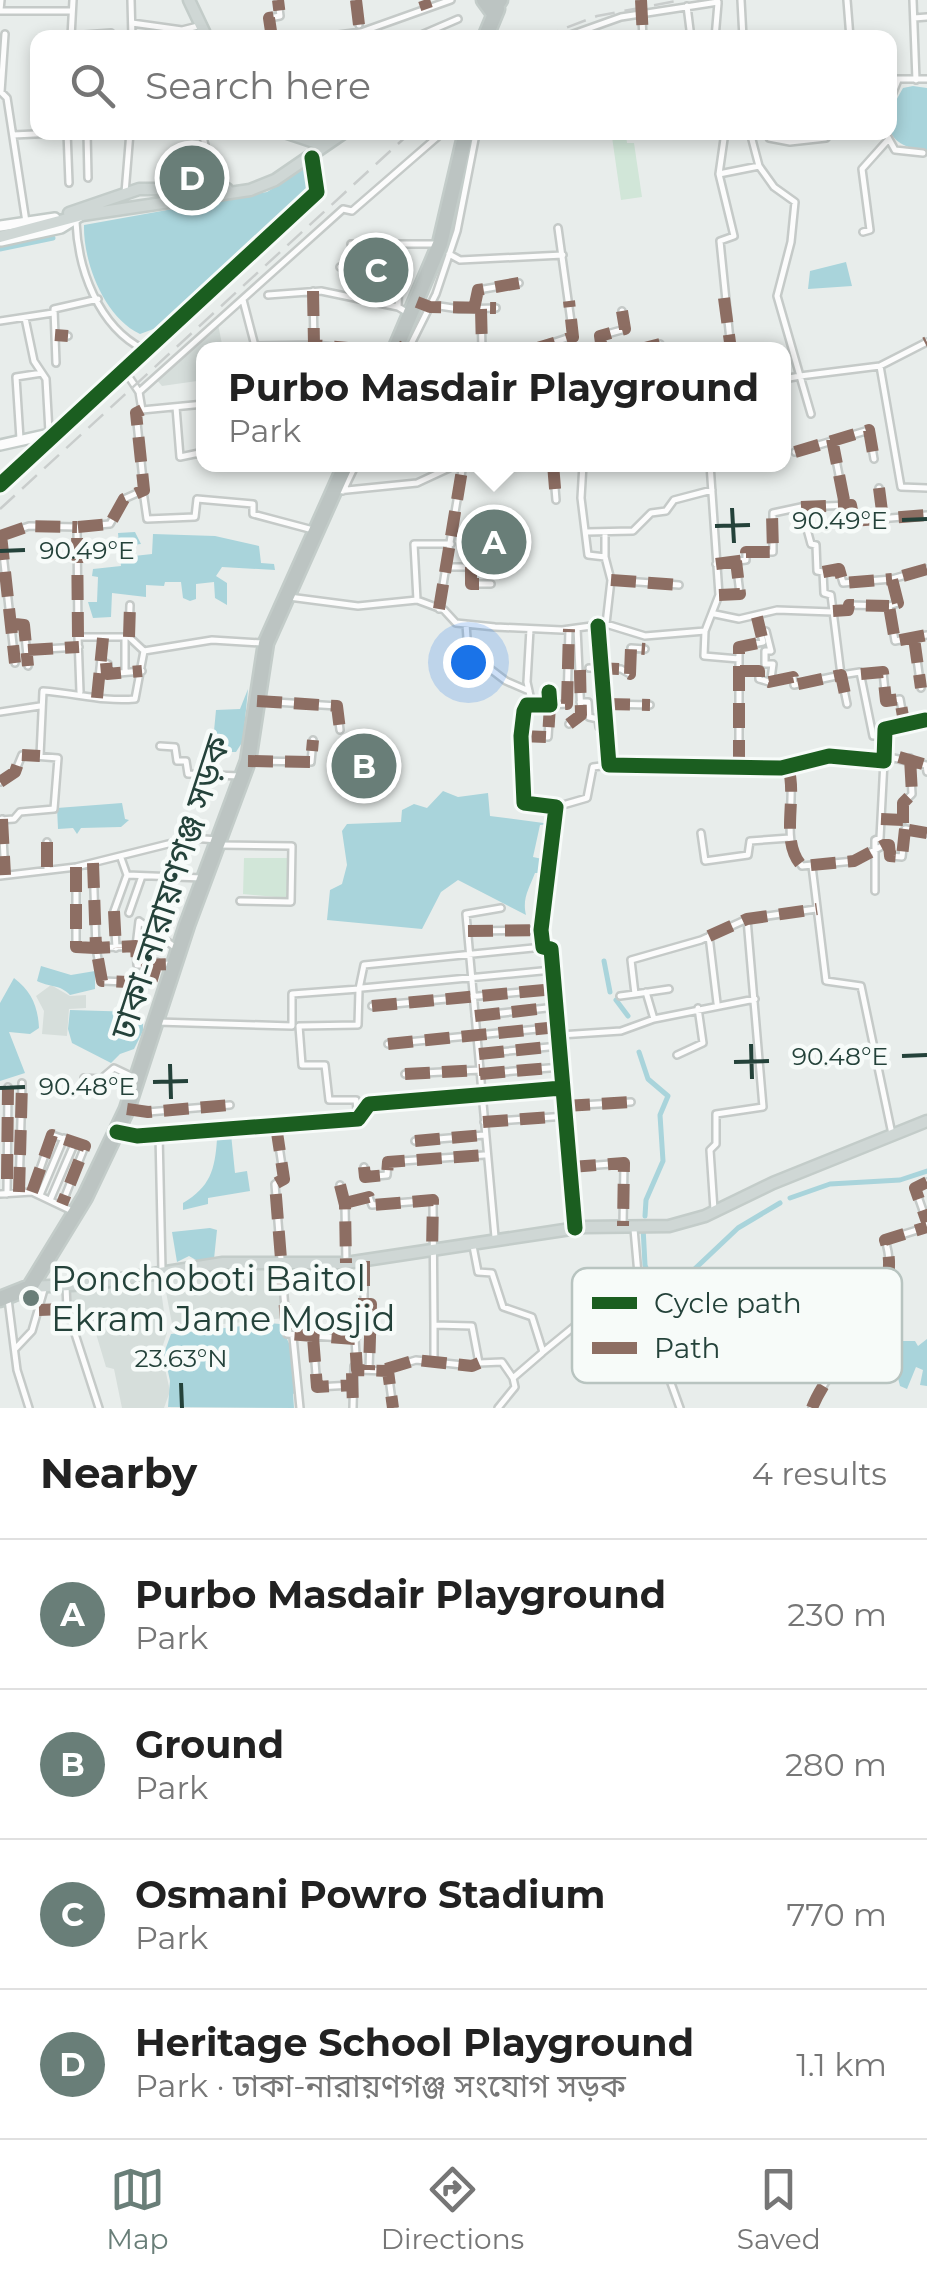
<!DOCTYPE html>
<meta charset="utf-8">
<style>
:root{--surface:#fff;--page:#f2f2f2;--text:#222;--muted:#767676;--line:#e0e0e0;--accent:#697e78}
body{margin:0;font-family:Montserrat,"Noto Sans Bengali",sans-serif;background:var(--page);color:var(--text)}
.you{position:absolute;left:468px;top:662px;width:35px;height:35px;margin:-25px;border:8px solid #fff;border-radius:50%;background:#1a73e8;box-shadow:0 0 0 15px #1a73e833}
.badge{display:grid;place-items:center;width:65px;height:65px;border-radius:50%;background:var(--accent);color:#fff;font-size:32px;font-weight:700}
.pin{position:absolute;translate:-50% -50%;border:5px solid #fff;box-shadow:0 2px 10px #0006}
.popup{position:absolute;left:196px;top:342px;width:595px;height:130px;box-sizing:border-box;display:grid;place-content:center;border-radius:20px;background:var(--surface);filter:drop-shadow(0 2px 8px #0005);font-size:32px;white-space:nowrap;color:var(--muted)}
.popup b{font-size:38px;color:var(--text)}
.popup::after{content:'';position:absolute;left:50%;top:100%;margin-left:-20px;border:20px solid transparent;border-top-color:var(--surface)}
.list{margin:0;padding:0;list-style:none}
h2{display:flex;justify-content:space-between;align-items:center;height:130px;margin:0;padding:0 40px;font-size:42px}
h2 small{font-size:32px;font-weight:400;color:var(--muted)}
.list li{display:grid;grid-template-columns:65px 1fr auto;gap:30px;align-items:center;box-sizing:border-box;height:150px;padding:0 40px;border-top:2px solid var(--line)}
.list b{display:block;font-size:38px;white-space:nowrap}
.list p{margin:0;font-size:32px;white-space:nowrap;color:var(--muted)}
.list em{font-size:32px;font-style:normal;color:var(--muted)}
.icon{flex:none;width:55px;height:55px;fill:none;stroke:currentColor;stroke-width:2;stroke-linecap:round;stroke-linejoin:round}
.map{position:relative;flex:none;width:927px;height:1408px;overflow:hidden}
.search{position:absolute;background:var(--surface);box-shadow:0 5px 15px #0003;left:30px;right:30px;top:30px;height:110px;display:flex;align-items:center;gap:25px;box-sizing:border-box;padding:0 35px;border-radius:20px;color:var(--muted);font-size:38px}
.sheet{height:730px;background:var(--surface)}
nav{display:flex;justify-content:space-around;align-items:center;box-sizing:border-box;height:140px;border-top:2px solid var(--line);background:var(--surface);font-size:28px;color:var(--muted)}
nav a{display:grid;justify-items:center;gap:5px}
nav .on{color:var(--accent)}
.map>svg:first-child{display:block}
.built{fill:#d6dedb}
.green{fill:#d1e6d8}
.water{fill:#a9d4db}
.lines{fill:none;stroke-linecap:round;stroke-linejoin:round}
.canal{stroke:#a9d4db;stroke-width:5}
.street-casing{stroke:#c5cac8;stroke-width:10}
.secondary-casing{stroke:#c3cbc8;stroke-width:14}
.primary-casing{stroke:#c3ccc9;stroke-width:15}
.highway-casing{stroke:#c3ccc9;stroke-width:19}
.street{stroke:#fcfcfc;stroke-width:5}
.secondary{stroke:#fcfcfc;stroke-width:9}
.primary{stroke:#cfd7d5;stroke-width:10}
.highway{stroke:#bcc4c2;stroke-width:14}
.rail{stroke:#c9cdcc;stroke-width:2.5;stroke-dasharray:20 10;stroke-linecap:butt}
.quiet{stroke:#8d6e63;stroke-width:12;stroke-dasharray:25 12;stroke-linecap:butt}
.cycleway-casing{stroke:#f7fbf9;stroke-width:21}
.cycleway{stroke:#1b5e20;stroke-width:15}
.ticks{fill:none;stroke:#24423a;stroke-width:4}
.poi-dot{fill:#697e78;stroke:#f7fbf9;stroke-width:4}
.labels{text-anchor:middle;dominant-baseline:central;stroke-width:9;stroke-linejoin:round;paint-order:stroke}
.street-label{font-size:35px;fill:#24423a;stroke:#f7fbf9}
.poi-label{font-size:35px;fill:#24423a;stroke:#f7fbf9;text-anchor:start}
.key{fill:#f7fbf9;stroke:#b8c4c0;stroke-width:2.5}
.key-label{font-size:28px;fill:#24423a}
.ticks-label{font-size:25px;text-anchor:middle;fill:#24423a;stroke:#f7fbf9;stroke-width:9;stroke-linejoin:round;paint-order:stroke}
</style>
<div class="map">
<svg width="927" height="1408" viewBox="0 0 927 1408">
<rect width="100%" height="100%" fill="#e8edeb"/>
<path class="built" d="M218 324 223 349 204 350V380L162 386 156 379Z
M51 985 70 996 86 995V1008L69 1009 67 1036 42 1034 44 1011 36 996Z
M252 1265 279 1269 285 1318 173 1329 163 1276Z
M159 1276 167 1333 161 1351 170 1391 164 1408H122L114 1369 106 1367 94 1327 81 1330 68 1291Z"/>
<path class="green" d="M626 135 627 143H634L642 197 621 200 612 137Z
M244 858H287V898L243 894Z"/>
<path class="water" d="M913 86 927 88V152C883 144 881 125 903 88Z
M310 165 312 183 306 195 167 324 140 334C104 317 83 262 84 225L267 192Z
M846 262 852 286 808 289 810 271Z
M135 532 141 544 133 545 134 556 152 554 153 534 215 536 259 546 261 563 274 564 275 570 222 567 216 576 227 583V605L215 598 214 582 196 584V599L190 601 183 598 181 582H165L164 586 146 585V597L112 593 111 617 93 618 88 602H97L98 577 92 576 93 569 121 566 118 533Z
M248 689 243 741 236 752H223L214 731 216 710 240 709Z
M443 791 458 797 488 793 490 816 551 824 540 825 533 857 547 860 545 873H535C529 889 522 898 526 915L458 880 441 892 422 929 327 920 330 890 342 884 347 865 342 831 347 824 401 822 402 810 414 804 427 808Z
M122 803 125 819 129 820 121 827 81 828 77 834 73 828 58 829 57 808Z
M41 966 71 975 95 971V989L70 995C60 984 48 987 37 981Z
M14 978C31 991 38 1006 39 1028L30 1034 9 1032 25 1073 0 1081V1003Z
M70 1010 137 1012 143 1015V1031L134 1049 120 1054 111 1063 72 1043 68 1029Z
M231 1134 235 1173 247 1171 250 1191 208 1198V1204L183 1210V1203C210 1187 215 1170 217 1139Z
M210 1228 217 1230 214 1259 196 1265V1260L189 1256 177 1262 172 1232Z
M269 1323 280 1324 294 1354 298 1392 293 1394 294 1408 168 1407 170 1381 164 1353 171 1334Z
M927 1339V1386L920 1385 923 1370 916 1367 907 1389 900 1386 897 1374 888 1370 894 1341H915L918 1346Z"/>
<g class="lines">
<path class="canal" d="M0 249 53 238
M604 961 610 992
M616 1000 628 1016
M639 1052 648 1079 668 1096 660 1115 663 1161 646 1200 645 1216
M790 1198 830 1184 900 1180 927 1171
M643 1227 645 1265 657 1298 680 1284
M683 1280 738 1228 780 1203"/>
<g class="street-casing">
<path id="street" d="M131 0 132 38
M356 0 359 25
M641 0 643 38
M741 0 743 38
M847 0 850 38
M913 0 916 80
M687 6 691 38
M0 10 1 0
M0 11H72
M914 18 927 17
M132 23 182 30 198 26
M5 34 1 92 7 98 26 222
M71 36 111 33
M71 37 73 0
M272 38 269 18 280 16 278 0
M316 38 361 32 451 0
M414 38 458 19
M562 38 621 17 718 2
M715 38 718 3
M890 79H927
M890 100 898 80
M67 132 69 183
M87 132 88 178
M202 132 215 189
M725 132 719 174 734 236 720 241 731 350
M767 132 769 138 790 142 826 138 831 132
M885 132 895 150 923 153
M477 134 494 132
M13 135 78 132
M759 166 774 187 795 202 791 242 777 296 800 376 784 379
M719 174 759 166 750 132
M125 193 130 132
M76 222C78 269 98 326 143 349
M863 232 870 230 862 169 887 141
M351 244H437
M400 244 398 307 410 314
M449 254 460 260 563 255
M340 267 353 269
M360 286 362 247
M313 291 314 345 369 350
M268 295 321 291 398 307
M350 297 353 259
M243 300 255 346 313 345
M420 303 459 309 496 308
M474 309 478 290 519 283
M481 309 482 350
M25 318 34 361 46 379 49 432
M0 321 53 313
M55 335 68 336
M408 350 436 294 457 231 476 134
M531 350 573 336 558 228
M602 350 600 336 625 329 622 311
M637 350 660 344
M56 363 54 309 98 299
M880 366 901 487 927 488
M125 371 139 392 142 410 204 404
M139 392 343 209 352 211 443 132
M176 407 180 457 204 452
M811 414 800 376 880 366 927 342
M20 439 16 377 42 373
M832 440 845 505
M795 452 869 430 874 459
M553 464 556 500
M583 464 581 498 588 555 605 557 611 580 606 624
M710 464 719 595 705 631 704 656 739 659
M0 485 52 435
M879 488 883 519
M143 491 147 519 195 517 197 499 253 504V514L313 530
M337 491 417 483 458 464
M343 491 356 464
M801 507 851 505 854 521 927 515
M587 532 633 531 651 513 666 511 674 500 712 490
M1 535 15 663
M605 535V557
M0 536 29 526 77 527
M716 564 746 560V552H773V513L801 507 811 544 816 545 817 571 823 572 824 593 831 595 841 675 860 672 873 736H884
M449 567H485
M471 567V584H491
M927 569 892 579 898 603 889 606 895 641 927 635
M823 572 839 569 843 583 892 579
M611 580 679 585
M719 595 740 594 736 561
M289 597 358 606 417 600 444 610 456 623 495 627 562 630 606 624 645 636 705 631
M417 600 414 544H451
M439 609 463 464
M833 611 848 610 849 605 889 606
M715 614 739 619 777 610 833 612
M13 624 24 625 28 666
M466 624 468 652 506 681 529 691
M598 626 609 765 781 768 829 756 884 761 885 729 925 720
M530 629 527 682 532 705
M761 633 766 631 771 651H765V664H773L771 679
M78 637 77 527 110 524 124 499 144 490 136 413 142 410
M129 637 130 605
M914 638 921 688
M28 650 79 647
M101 661 108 664 107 674 142 671
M589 668 621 669 630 674 631 648 645 649
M125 670V638
M740 671H759V679L769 682 793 677 794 685 841 675 847 704
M861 674 883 672 886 701 900 699 904 722
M80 692 78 637H129L144 651
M549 692 550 705H527L524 711 521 736 524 803 556 807 541 930 543 947 551 949 575 1228
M97 698 103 638
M260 701 337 706 340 730
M580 702H588L589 717 598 719 599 727 608 728
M605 704 650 705
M0 712 40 706
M569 724 581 715 577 628
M521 736 548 737 550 705 567 704 569 629
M160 746 175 747 177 761H186L188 774 240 776
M40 756 43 691C75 693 103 702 135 699L144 651 212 640 262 643
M884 756 926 765 927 772
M251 761 311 762 313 740
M739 765V647L763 642 757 617
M788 767C798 798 779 841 802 866L854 861 884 845H889L890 856 902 857 905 829
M0 782 15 772 22 755 58 758 54 809 20 812 14 819 0 820
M556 807 587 798 593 767 609 765
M2 819 5 875
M881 819 903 820
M903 820V803L912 794 910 758
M906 829 927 833
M701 833 705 861 748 855 750 841 790 838
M47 842V869
M219 845 292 846 291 902 240 901
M121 858 127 875 202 878
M93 863 96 948 136 946 137 965 174 964
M812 866 826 981 861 986 892 1134
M76 867V947L96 948 102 981 151 983 157 962
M0 876 76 867 192 838 217 840
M875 891V840L880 838 884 761
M129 913 142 876
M149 927 163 903 167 877
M470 931 541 930
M709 936 717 1003
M136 946 139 921 176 948
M116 948 114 911 127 875
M362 988 552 970
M669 989 635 994 631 960 701 940 747 919 816 909
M646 992 654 1019 755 999
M620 996 635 994
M372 1006 554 989
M475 1016 556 1007
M157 1022 292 1026V994L359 989 364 965 543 947
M299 1026 302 1065H325L329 1100H356L358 1119
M300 1026 358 1025 359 990
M560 1035 621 1031 654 1019
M388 1044 558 1027
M479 1054 559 1046
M677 1055 703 1043 698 1008
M405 1074 480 1070
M480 1074 561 1067
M84 1078 101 1079 114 1068 133 1077
M565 1106 631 1102
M130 1109 148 1112 230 1105
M484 1122 566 1116
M276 1126 284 1179 275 1184 287 1334 355 1339 357 1370 388 1371 393 1408
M120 1133 137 1136 358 1119 369 1104 562 1088
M159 1134 162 1270
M415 1141 484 1135
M364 1167 365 1177 387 1175 388 1162 484 1155
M571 1167 624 1163 623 1226
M927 1182 915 1188 927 1222
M340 1185 345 1205 346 1263
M19 1192 22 1083
M32 1192 52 1135 85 1146 62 1204
M0 1194 32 1192 72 1211
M7 1194 8 1087
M40 1195 64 1138
M51 1198 75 1142
M345 1203 369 1197 372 1205 433 1200 434 1325 472 1326 479 1363 502 1362 513 1378
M714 1210 710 1150 716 1144V1114L763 1107 747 919
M634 1229 638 1274 626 1284 650 1325 680 1408
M495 1237 466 914 501 908
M473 1246 478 1272 492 1273 503 1307 532 1317 543 1352 626 1284
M364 1261V1304H371L369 1370
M66 1286 67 1309 99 1408
M8 1299 17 1370 29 1408
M39 1310 66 1309
M861 1335 894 1337
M293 1337 300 1408
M313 1337 317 1387 352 1385
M15 1349 32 1331 45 1286
M840 1358 885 1374
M434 1361V1325
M386 1369 416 1360 472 1366 479 1363
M353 1408 354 1366
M498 1408 515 1387 513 1378 542 1353
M812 1408C833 1354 907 1304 885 1240L927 1227"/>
</g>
<g class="secondary-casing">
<path id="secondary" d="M0 226 55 218
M1 241 61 228 82 215
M0 445 54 433 317 192 312 158"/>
</g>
<g class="primary-casing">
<path id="primary" d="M189 0 207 38
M284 132 323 145
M69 213 139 189H227
M0 237 82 215 250 190 275 180 345 132
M30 1287 90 1284 223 1263H346L584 1227 669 1226 705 1216 773 1183 927 1121"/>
</g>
<g class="highway-casing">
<path id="highway" d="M484 0 492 11 500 0
M485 38 497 9
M395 350 440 244 466 132
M0 1299 30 1287 85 1197 127 1109 187 925 248 761 266 643 346 464"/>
</g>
<use href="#street" class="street"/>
<use href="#secondary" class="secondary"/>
<use href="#primary" class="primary"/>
<use href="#highway" class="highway"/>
<path class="rail" d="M539 38 597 16 682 0
M0 509 411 132"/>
<path class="quiet" d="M356 0 359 25
M424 0 427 9
M641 0 643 38
M272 38 269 18 280 16 278 0
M340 267 353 269
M360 286 362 247
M313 291 314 345 369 350
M724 298 731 350
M417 302 430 307 496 308
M474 309 478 290 519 283
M481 309 482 350
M55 335 68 336
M925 343 927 342
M397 346 404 350
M531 350 573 337 569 301
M602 350 600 336 625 329 622 311
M637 350 660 344
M832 439 845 505
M795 452 869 430 874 459
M553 464 556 500
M879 488 883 519
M801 507 851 505 854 521 927 515
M1 535 15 663
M0 536 29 526 77 527
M716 564 746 560V552H773L772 514
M471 567V584H491
M927 569 892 579 898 603 889 606 895 641 927 635
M823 572 839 569 843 583 892 579
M611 580 679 585
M719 595 740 594 736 561
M439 609 463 464
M833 611 848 610 849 605 889 606
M15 624 24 625 28 666
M78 637 77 527 110 524 124 499 144 490 136 413 142 410
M129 637 130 605
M914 638 921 688
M28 650 79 647
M106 663 107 674 142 671
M594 668 621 669 630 674 631 648 645 649
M740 671H759V679L769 682 793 677 794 685 841 675 847 704
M861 674 883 672 886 701 900 699 904 722
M97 698 103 638
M257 701 337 706 340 730
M605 704 650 705
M569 724 581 715 580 670
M521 736 548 737 550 705 567 704 569 629
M899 757 926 765 927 772
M248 761 311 762 313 740
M739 765V647L763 642 757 617
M788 767C798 798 779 841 802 866L854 861 884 845H889L890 856 902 857 905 829
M0 782 15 772 21 755 40 756
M2 819 5 875
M881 819 903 820V829L927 833
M903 820V803L912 794 910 758
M47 842V870
M93 863 96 948 136 946 137 965 174 964
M76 867V947L96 948 102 981 151 983 157 962
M114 911 116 948
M468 931 541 930
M709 936 747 919 817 909
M372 1006 554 989
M475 1016 556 1007
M388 1044 558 1027
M479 1054 559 1046
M405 1074 480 1070
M480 1074 561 1067
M565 1106 631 1102
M127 1109 148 1112 230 1105
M483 1122 566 1116
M276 1126 284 1179 275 1184 287 1334 355 1339 357 1370 388 1371 393 1408
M415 1141 484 1135
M364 1167 365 1177 387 1175 388 1162 485 1155
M571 1167 624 1163 623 1226
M7 1179 8 1087
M927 1182 915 1188 927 1222
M340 1185 345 1205 346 1263
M19 1192 22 1083
M32 1192 52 1135 85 1146 62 1204
M345 1203 369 1197 372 1205 433 1200 432 1251
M364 1261V1304H371L369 1370
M39 1310 67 1309
M861 1335 894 1337
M313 1337 317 1387 352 1385
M840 1358 885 1374
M386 1369 416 1360 472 1366 479 1363
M352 1373 353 1408
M812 1408C833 1354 907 1304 885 1240L927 1227"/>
<g class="cycleway-casing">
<path id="cycleway" d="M0 485 317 192 312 158
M598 626 609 765 781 768 829 756 884 761 885 729 925 720
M549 692 550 705H527L524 711 521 736 524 803 556 807 541 930 543 947 551 949 575 1228
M117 1132 137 1136 358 1119 369 1104 562 1088"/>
</g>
<use href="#cycleway" class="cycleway"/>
</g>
<path class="ticks" d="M732 508 734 543M902 520 927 519M715 526 750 525M0 551 25 550M751 1044 752 1079M902 1056 927 1055M734 1062 769 1061M170 1064 171 1099M153 1082 188 1081M0 1088 25 1087M181 1383 182 1408"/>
<circle class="poi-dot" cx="31" cy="1298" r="10"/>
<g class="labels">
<g class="street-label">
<text transform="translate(170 887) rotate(-72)">ঢাকা-নারায়ণগঞ্জ সড়ক</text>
</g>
<g class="poi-label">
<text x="51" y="1278">Ponchoboti Baitol<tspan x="51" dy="40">Ekram Jame Mosjid</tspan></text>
</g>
</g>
<rect x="572" y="1268" width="330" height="115" rx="15" class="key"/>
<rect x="592" y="1297" width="45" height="12" fill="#1b5e20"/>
<rect x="592" y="1342" width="45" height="12" fill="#8d6e63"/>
<g class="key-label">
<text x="654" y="1313">Cycle path</text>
<text x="654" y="1358">Path</text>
</g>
<g class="ticks-label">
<text x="840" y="529">90.49°E</text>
<text x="87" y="559">90.49°E</text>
<text x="840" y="1065">90.48°E</text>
<text x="87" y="1095">90.48°E</text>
<text x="181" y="1367">23.63°N</text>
</g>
</svg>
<div class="you"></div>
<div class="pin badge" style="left:494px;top:542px">A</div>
<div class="popup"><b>Purbo Masdair Playground</b>Park</div>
<div class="pin badge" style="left:364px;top:766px">B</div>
<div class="pin badge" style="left:376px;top:270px">C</div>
<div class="pin badge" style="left:192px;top:178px">D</div>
<div class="search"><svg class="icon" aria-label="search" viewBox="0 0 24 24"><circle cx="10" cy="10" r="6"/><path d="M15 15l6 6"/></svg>Search here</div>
</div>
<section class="sheet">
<h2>Nearby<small>4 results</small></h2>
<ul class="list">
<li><span class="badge">A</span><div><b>Purbo Masdair Playground</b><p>Park</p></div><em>230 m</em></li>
<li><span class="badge">B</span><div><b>Ground</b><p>Park</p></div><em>280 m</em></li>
<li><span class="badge">C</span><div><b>Osmani Powro Stadium</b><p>Park</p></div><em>770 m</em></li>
<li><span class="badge">D</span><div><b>Heritage School Playground</b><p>Park · ঢাকা-নারায়ণগঞ্জ সংযোগ সড়ক</p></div><em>1.1 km</em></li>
</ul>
</section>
<nav>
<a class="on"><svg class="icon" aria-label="map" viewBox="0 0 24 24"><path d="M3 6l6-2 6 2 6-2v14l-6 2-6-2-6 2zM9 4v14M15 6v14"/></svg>Map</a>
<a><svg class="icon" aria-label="directions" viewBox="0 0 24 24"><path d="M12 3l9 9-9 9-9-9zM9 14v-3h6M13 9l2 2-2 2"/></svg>Directions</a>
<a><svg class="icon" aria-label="saved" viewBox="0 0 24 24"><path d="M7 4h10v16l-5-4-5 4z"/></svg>Saved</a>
</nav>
